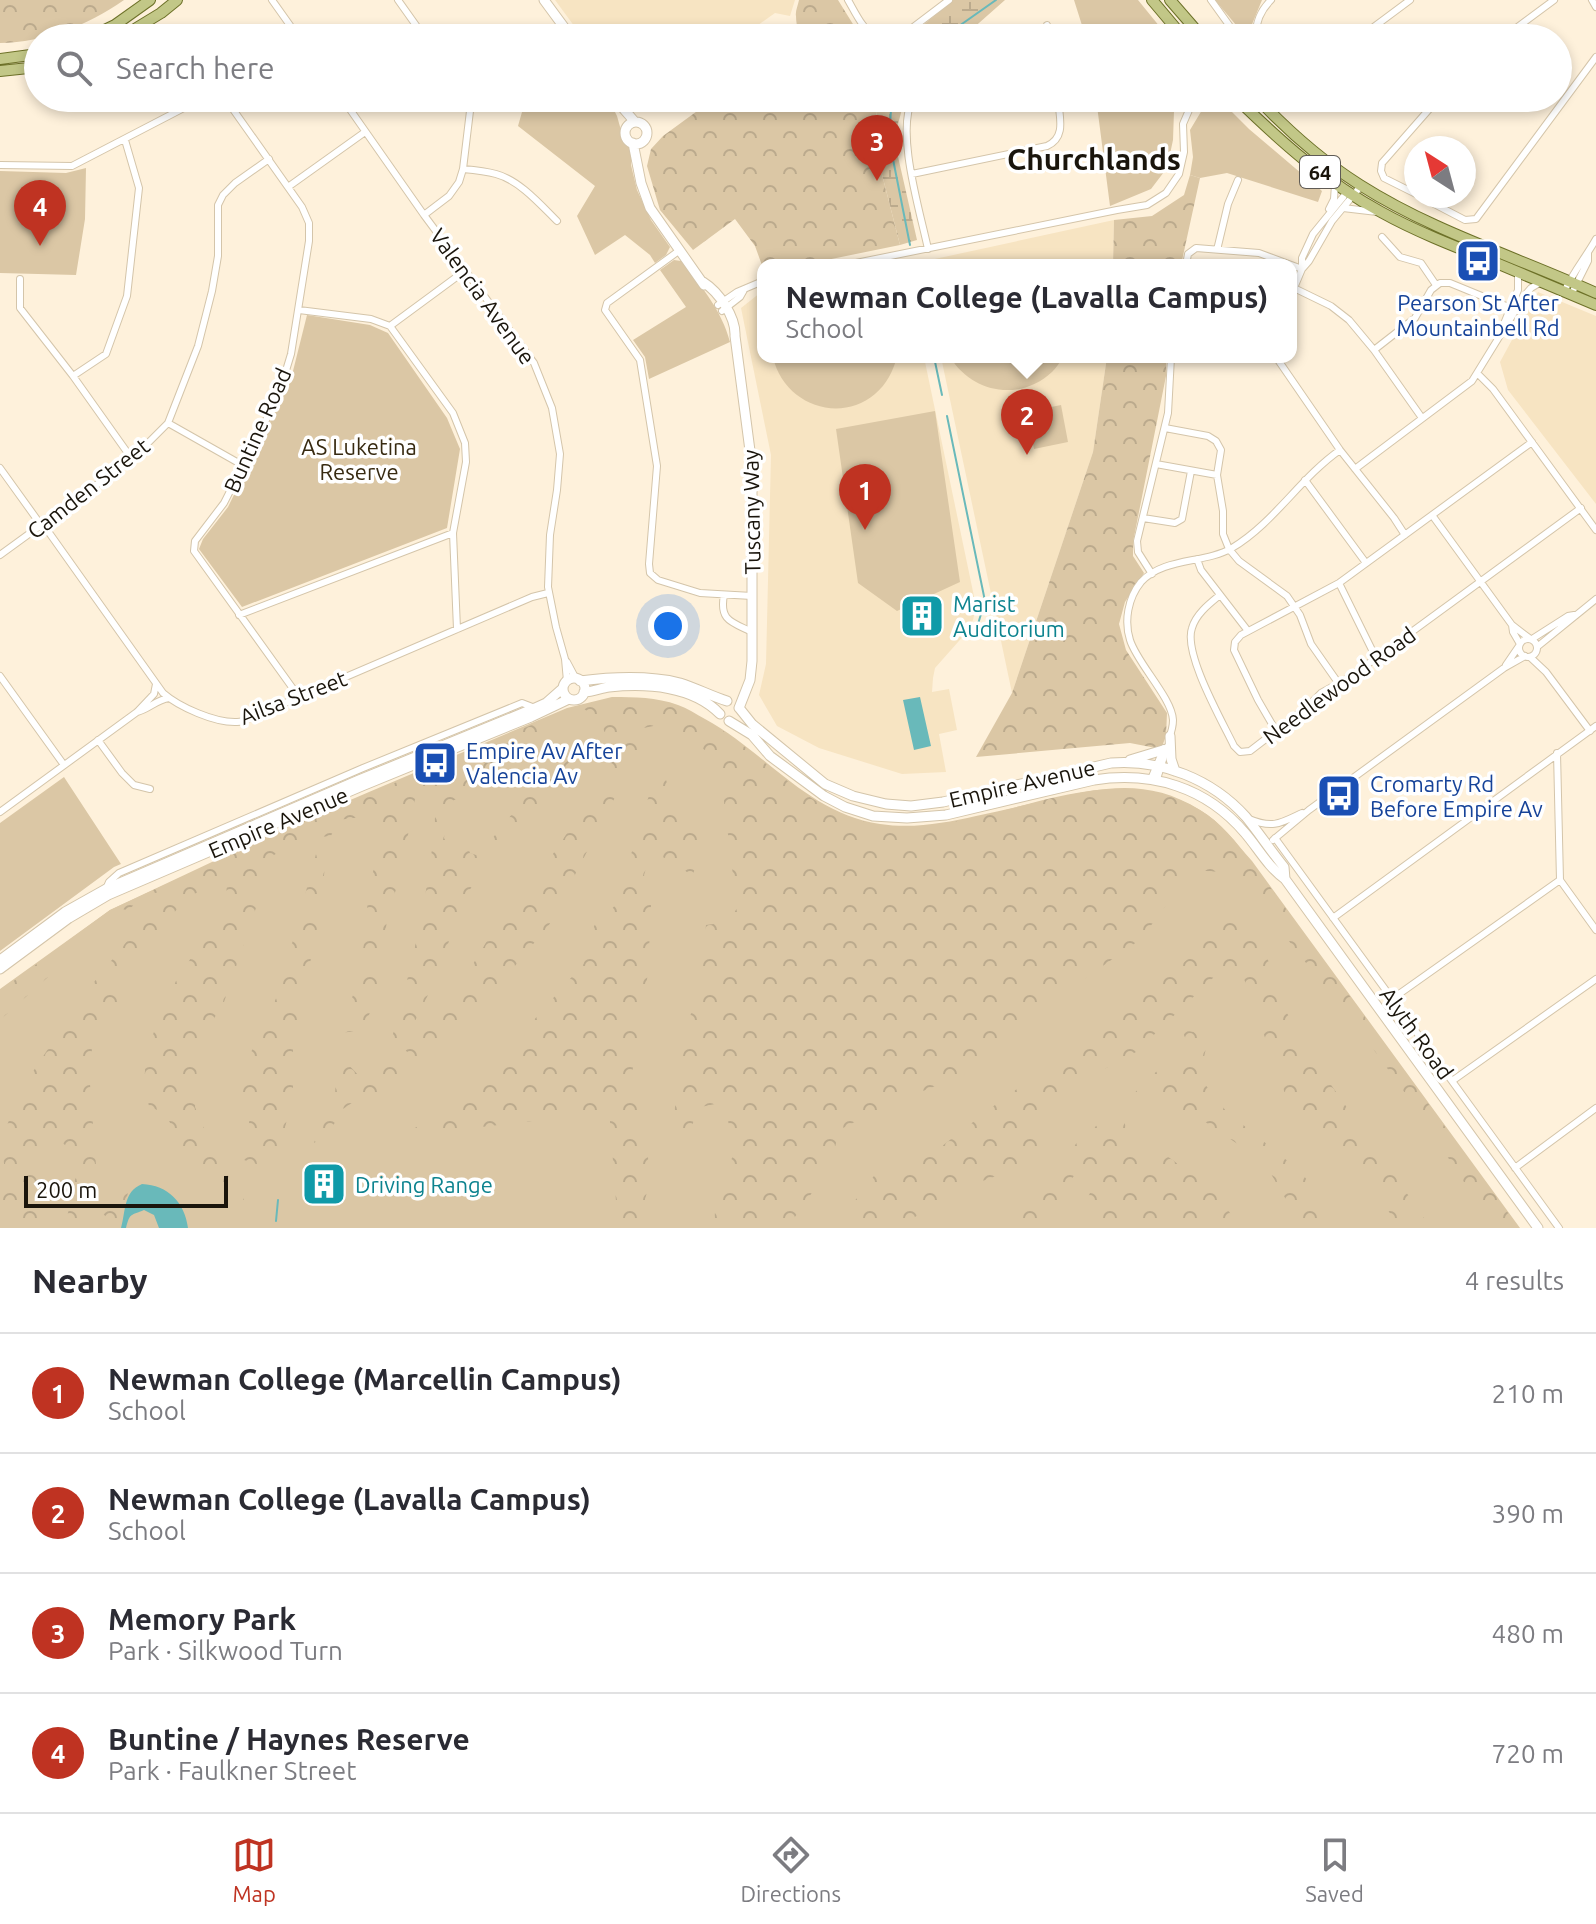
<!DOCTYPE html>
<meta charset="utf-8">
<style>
:root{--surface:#fff;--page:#f7f7f7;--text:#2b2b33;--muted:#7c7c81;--line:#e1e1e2;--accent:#bf3322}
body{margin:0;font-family:Ubuntu,sans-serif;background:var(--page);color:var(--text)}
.compass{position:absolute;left:1404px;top:136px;width:72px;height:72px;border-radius:50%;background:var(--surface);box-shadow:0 4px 12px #0003;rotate:324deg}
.scale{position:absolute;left:24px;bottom:20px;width:204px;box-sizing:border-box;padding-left:8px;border:4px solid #1a150c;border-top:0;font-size:22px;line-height:28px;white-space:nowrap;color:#1a150c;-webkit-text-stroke:6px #fff;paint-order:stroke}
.you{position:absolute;left:668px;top:626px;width:28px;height:28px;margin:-20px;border:6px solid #fff;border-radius:50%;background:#1a73e8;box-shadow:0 0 0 12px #1a73e833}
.badge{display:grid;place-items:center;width:52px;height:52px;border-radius:50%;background:var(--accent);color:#fff;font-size:26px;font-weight:700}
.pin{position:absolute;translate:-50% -66px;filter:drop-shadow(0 2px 4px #0008)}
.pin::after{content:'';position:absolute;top:42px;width:28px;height:24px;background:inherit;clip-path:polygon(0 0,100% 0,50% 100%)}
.popup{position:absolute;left:757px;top:259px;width:540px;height:104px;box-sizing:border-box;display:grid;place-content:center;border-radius:16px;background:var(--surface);filter:drop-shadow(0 2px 6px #0005);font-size:26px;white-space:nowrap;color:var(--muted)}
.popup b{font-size:30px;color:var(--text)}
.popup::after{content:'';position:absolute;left:50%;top:100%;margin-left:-16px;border:16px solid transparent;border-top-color:var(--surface)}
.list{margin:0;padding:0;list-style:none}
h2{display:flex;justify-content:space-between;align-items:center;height:104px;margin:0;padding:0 32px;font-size:34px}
h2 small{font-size:26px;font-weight:400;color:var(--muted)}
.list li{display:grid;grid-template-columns:52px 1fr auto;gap:24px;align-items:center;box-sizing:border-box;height:120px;padding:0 32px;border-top:2px solid var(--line)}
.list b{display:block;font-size:30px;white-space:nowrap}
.list p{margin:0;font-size:26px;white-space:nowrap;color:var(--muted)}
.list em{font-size:26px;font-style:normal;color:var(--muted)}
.icon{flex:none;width:44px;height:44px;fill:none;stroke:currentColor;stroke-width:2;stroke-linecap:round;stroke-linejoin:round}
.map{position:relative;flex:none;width:1596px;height:1228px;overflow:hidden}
.search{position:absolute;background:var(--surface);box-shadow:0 4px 12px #0003;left:24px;right:24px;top:24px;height:88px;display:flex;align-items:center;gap:20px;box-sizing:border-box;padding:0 28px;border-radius:44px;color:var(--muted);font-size:30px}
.sheet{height:584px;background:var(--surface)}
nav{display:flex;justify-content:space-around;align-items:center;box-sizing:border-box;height:112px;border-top:2px solid var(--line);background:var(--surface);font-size:22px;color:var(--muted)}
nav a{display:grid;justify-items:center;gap:4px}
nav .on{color:var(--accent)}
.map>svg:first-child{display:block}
.built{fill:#f7e4c2}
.green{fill:#dbc7a5}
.forest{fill:url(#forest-crowns);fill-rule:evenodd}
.wetland{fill:url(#wetland-marsh)}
.water{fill:#69b9ba}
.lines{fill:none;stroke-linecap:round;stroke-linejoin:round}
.stream{stroke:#69b9ba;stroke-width:2}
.street-casing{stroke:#d4c5aa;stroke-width:8}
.secondary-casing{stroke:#d4c5aa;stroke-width:11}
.primary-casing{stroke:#6d7128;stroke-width:12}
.street{stroke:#fff;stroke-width:6}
.secondary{stroke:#fff;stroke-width:9}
.primary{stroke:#c2c787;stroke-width:10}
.labels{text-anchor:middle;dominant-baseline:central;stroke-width:7;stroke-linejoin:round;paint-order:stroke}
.shield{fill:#fff;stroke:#5f5b55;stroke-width:2}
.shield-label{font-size:20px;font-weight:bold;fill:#1a150c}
.street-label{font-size:22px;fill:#1a150c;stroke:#fff}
.transit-label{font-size:22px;fill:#164399;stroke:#fff;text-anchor:start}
.park-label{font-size:22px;fill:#372a11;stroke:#fff}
.culture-label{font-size:22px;fill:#0d838f;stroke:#fff;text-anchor:start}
.district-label{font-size:30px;font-weight:bold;fill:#1a150c;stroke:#fff}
</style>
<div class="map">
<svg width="1596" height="1228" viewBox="0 0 1596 1228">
<defs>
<pattern id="forest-crowns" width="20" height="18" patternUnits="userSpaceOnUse" patternTransform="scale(2)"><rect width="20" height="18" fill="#dbc7a5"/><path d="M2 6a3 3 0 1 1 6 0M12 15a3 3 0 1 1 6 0" fill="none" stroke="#bbaa8d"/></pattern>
<pattern id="wetland-marsh" width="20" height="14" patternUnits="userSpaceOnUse" patternTransform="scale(2)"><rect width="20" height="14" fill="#dbc7a5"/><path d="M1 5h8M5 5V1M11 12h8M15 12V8" fill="none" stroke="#bbaa8d"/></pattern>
</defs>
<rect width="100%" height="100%" fill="#fef1db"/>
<path class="built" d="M555 0H795L790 16 775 13 740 38H583Z
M1114 220 1113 265H922L921 262Z
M1538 292 1596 316V504L1508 390 1500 362Z
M760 293H763V357H924L976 606 973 620 966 633 935 668 933 678 932 692 949 689 957 730 939 734 946 772 902 774 819 748 777 726 759 695 766 664 771 455 741 308Z
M941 357H1107L1093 452 1012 693Z"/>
<path class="green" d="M1074 0H1138L1169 38H1086Z
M1215 0H1262L1248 34 1236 25Z
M526 98H608L617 116 624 141 631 149V165L637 190 651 220 670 247 666 255 655 263 650 255 625 235 595 255 577 216 595 186 518 126Z
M1096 98H1179L1174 111 1173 140 1167 168 1151 189 1110 206Z
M1205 105H1225L1249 129 1322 191 1318 202 1227 173 1200 178 1190 175 1193 157 1190 130Z
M86 168 85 219 76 275 0 273V171L66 173Z
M674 260 681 261C701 285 722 311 730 342L649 379 645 357 633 340 686 307 660 270Z
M307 315 370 325 388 333 447 418 460 449 447 528 242 607 199 549 203 539 228 507 291 379Z
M773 357H897C893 371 887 384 875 394 838 425 783 403 773 357Z
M950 357H1063C1060 362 1056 368 1052 372 1020 402 972 393 950 357Z
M1061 405 1068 442 1034 449 1027 412Z
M935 411 960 582 897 611 858 583 836 429Z
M612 697C635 697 656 697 678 705 687 708 696 714 705 719 766 752 807 813 880 824 913 829 945 823 976 816 1000 811 1024 805 1048 800 1104 787 1148 778 1200 810 1221 822 1236 843 1252 861L1520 1228H0V989L110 910 278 831 369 792 567 708Z
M64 777 121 864 114 867 0 951V823Z"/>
<path class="forest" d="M0 0H124C87 26 45 42 0 43Z
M799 0H838L856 29 865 38H796C799 29 796 25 796 16 795 12 798 5 799 0Z
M715 98H880L872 135 900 245 802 265H763V268L755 246 735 219 693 250 660 210 647 166 651 149 663 136Z
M1190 175 1200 178 1181 265H1113L1114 220 1152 216 1184 195Z
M1107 357H1166V376L1133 542V556L1144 573 1125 602 1119 624 1126 650 1167 713 1166 736 1161 749 1130 743 976 757 1012 693 1093 452Z
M612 698C635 698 656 699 678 706 687 709 696 715 705 720 765 753 807 815 880 825 988 841 1096 749 1200 810 1221 822 1236 843 1251 861L1519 1228H1494L1415 1107 1377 1054 1236 873 1192 870 1141 939 1026 1020 960 1076 886 1106 839 1130 831 1165 798 1213 786 1228H714L716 1195 735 1151 728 1121 715 1104 696 1108 691 1133 679 1145 673 1120 685 1042 702 960 706 925 728 922 743 899 734 884 721 777 724 762 689 740 658 725 639 729V751L549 925 490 996 418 1066 400 1043H393V1034C414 958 432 880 436 802L415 799 400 876 387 919 380 982 364 1030 340 1033 354 992 363 950 369 889 382 834 377 815 338 820 331 836 320 837 317 829 308 832 299 840 274 855 224 1002 198 1045 195 1107 212 1148 224 1171 240 1190 245 1203 239 1214 205 1183 185 1153 177 1135 165 1114 149 1106 144 1087 146 1054 160 1015 176 981 202 941 223 926 227 885 189 895 167 921 135 956 121 978 117 1004 92 1048 90 1084 97 1179 103 1191 114 1192V1187L127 1184 129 1189 119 1227 98 1210 92 1217 89 1215 85 1204 83 1213 90 1220 94 1228H65L74 1182 81 1166 73 1152 57 1138 34 1149 44 1207 37 1228H0V1193L7 1184 1 1143 18 1094 86 992 128 940 165 898 163 892 147 894 128 910 120 909 115 911 105 921 64 951 48 977 0 1020V991L110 910 277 833 567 710ZM584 709 595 716 596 727 603 728 605 733 603 737 619 736 618 752 601 775 595 808 572 826 525 895 496 926 464 979 427 1031 415 1021 436 979 462 903 481 871 511 831 524 827 542 812 572 756V741L565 739C552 751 551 762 541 776 522 804 499 828 479 856L470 853 467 846 453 854 444 838 448 805 454 800 483 795 502 771 519 759 530 745 539 743C546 726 566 715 584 709Z
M656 772 664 773 675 810 695 830 703 845 692 877C680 864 667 858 651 853L644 875 651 905 648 973 631 1080 648 1156 649 1185 637 1228H618L610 1121 594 1114 402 1136 431 1118 458 1107 497 1068 533 1021 584 963 587 941 599 916 606 915 621 899 626 871Z
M326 853 321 909 293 1047V1094L275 1170 244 1160 251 1108 241 1095 246 1063 279 992 316 854Z
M1223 918 1249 929 1274 970 1279 999 1313 1059 1422 1215 1429 1228H1399L1362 1168 1288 1102 1243 976 1214 977 1136 1052 1078 1083 1026 1117 1044 1148 996 1176 945 1195 900 1228H834L880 1168 928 1157 1004 1098 1104 1029 1188 959Z
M1182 1030 1194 1032 1207 1044 1204 1057V1083L1226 1111 1300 1171 1345 1228H1297L1298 1220 1264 1162 1201 1119 1153 1100 1136 1103 1124 1117 1127 1138 1137 1150 1167 1156 1216 1192 1240 1228H1075L1088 1197 1100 1173 1079 1168 1040 1228H990L1047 1187 1067 1155 1083 1135 1114 1114 1153 1074 1190 1050Z
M393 1059 400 1065 393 1087 359 1098 343 1109 328 1134 314 1143 324 1111 335 1095 336 1078 344 1060 362 1079 374 1074 379 1062Z"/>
<path class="wetland" d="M953 0H1005L962 38H902L916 31Z
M880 98H905L894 139 917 240 900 245 872 135Z"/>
<path class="water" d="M920 697 931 746 914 750 903 700Z
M142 1184C168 1185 185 1203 188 1228H159L154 1215 144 1210C131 1216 130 1212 126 1228H121C126 1211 123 1192 142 1184Z"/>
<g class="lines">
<path class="stream" d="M942 38 996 0
M896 98 891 110 889 139 910 245
M934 357 942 395
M947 416 985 601 974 637
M276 1221 278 1200"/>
<g class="street-casing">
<path id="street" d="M272 0 299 38
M398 0 425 38
M848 0C856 14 863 30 877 38
M1211 0 1229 25
M1592 0 1596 7
M1047 25 1051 38
M899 38 949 0
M1256 38C1255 23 1260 11 1271 0
M1359 38 1410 0
M1503 38 1554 0
M225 98 302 207 309 223V241L291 354 281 387 266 420 224 503 195 541 194 551 299 697
M342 98 424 215 534 363 552 408 560 454 557 490 550 535 548 587 556 627 565 659 567 681
M913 98C895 131 920 211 928 249
M0 165 72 166 203 98
M463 169C474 170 485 171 496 174 519 180 540 204 557 221
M912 174 1047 146C1067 137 1059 116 1058 98
M288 187 365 132
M1416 194 1384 178 1381 171 1382 163 1439 98
M1419 196 1465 220 1476 219 1596 57
M1343 208 1377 212
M1329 209 1334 199 1335 185
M424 215 449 196 459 182 463 169 470 111 468 98
M1382 237 1400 257 1421 263 1436 285
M680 250 607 303 605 310 640 360 657 466 649 564 650 573 658 580 700 593 752 596
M1217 250 1228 204 1238 180
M846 265 1117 210 1147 205 1166 193 1179 174 1184 152 1183 124 1189 110 1197 98
M1186 265 1188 254 1196 248 1259 253 1302 269
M1302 269 1309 261 1332 221 1361 186
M20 279V308L73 376 132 459
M1294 288 1331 306 1349 320 1374 350 1422 418
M1564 292C1573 272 1586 257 1596 239
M1291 295 1302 269V258L1313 234 1348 191
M1571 295 1588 261V253
M718 305 737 292 763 281
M299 310 371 319 390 326 466 270
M722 311 740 297 744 290
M390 326 453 413 465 443 466 462 453 533 457 629
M1503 326 1518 290V272
M1374 350 1415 318 1431 290 1440 283H1450L1511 308
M1276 357 1340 450 1394 518 1405 535
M1478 374 1493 389 1596 530
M73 376 106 354 127 296 139 188 125 140
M168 423 244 466
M1165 428 1208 436 1216 441 1221 450 1217 475 1223 511V534L1229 549 1239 561 1287 596 1300 615 1311 644 1339 684
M1156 464 1217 475
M0 468 41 525 50 534 163 693C179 707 215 723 237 722 241 722 246 720 250 718L532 597 548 593
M1355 469 1472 381 1525 295 1531 288 1541 282
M1305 480 1366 563
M1432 515 1512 625 1513 632 1520 644
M1143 518 1175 523 1182 519 1191 471
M0 555 132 459 168 423 198 346 212 291 218 256V205L223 195 235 183 269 159
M1197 559 1201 570 1248 631
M1152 574 1138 552 1137 541 1168 413 1171 357
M1339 583 1376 658
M724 595C719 621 732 622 752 632
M1220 595C1209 604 1196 614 1192 628 1183 653 1222 721 1234 746L1240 752 1250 751 1306 708 1321 693 1350 677 1581 508
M239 615 453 533
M1512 625 1529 638
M1519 648a9 9 0 1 1 18 0a9 9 0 1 1-18 0Z
M1532 639 1568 616 1574 615
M1537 647 1596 599
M1530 657 1546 672 1590 731
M567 662 576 679
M1506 665 1519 646
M0 676 64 765
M137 712C149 709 156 700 169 698
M1276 731 1258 700 1234 650 1235 642 1241 635 1339 583 1532 442
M1169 738C1171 733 1173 726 1173 720 1172 698 1137 663 1130 640 1124 621 1128 598 1141 582 1164 557 1204 564 1232 548 1274 523 1300 478 1340 450
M98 740 122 773 134 785 150 789
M1557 753 1560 880 1596 930
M1151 779 1164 748
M1157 779 1167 747
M0 812 137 712 154 694 156 684
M1249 819C1273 829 1281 823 1302 813
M1275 838 1559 1228
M1273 840 1309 810 1504 668 1525 656
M106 889 109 882 119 873 363 768 522 703 535 708
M1333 918 1596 726
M1392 999 1560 880
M1452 1081 1596 979
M1515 1168 1596 1108"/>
</g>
<g class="secondary-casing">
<path id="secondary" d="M544 0 572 38
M614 98 635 122
M625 133a11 11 0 1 1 22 0a11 11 0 1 1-22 0Z
M633 143 641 183 650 208 704 285
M703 282C719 292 736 317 735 336L752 466V661L750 680 739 708
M563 689a11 11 0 1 1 22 0a11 11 0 1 1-22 0Z
M580 681C612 677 648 675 680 683 696 688 711 696 727 701
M584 692C593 692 601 688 609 687 647 683 693 686 720 714
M740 709 752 724 825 784 853 796 886 804 911 806 943 802 1111 763C1161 759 1212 779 1246 817 1259 833 1271 851 1284 867L1285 879
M729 721 752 735 770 756 824 796 845 807 873 816 907 818 946 815 1094 780C1152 771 1206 787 1245 833 1258 848 1268 867 1285 879L1538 1228
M1170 736 1171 759 1175 771
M1130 760 1163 750
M0 960 65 912 106 889 359 780 535 708 546 703 563 688
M0 969 69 918 108 895 362 786 531 717 569 699"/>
</g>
<g class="primary-casing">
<path id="primary" d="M1152 0 1184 38
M1170 0 1203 38
M88 38 115 25 150 0
M120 38 161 13 177 0
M0 59 38 54
M0 71 38 67
M1236 98C1280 141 1327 183 1381 212 1417 232 1456 247 1494 262 1528 276 1562 291 1596 305
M1257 98C1288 131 1322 161 1360 185 1434 232 1517 257 1596 293"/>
</g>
<use href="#street" class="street"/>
<use href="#secondary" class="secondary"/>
<use href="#primary" class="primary"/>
</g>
<defs>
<g id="bus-square" transform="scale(2.3)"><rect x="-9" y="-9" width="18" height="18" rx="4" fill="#1a4fb4" stroke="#fff"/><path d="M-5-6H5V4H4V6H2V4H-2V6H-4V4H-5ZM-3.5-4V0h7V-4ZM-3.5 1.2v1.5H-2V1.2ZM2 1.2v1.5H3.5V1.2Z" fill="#fff"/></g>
<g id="building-square" transform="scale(2.3)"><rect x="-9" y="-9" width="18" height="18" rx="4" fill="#0f9aa8" stroke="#fff"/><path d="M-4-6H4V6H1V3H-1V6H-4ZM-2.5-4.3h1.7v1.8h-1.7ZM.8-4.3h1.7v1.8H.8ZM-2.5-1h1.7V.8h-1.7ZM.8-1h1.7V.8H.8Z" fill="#fff"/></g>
</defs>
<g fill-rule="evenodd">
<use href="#bus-square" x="1478" y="261"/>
<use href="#building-square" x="922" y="616"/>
<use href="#bus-square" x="435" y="763"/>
<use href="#bus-square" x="1339" y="796"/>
<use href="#building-square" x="324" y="1184"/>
</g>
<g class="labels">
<rect class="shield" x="1300" y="156" width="40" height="32" rx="6"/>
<g class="shield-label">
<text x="1320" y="172">64</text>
</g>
<g class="street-label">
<text transform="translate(483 296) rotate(54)">Valencia Avenue</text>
<text transform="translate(257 430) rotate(-66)">Buntine Road</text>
<text transform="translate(88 488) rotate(-38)">Camden Street</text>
<text transform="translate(751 512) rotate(-91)">Tuscany Way</text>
<text transform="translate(1339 685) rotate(-36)">Needlewood Road</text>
<text transform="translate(293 697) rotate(-21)">Ailsa Street</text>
<text transform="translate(1022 783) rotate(-13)">Empire Avenue</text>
<text transform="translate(278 822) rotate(-23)">Empire Avenue</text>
<text transform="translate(1417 1033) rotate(54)">Alyth Road</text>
</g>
<g class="transit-label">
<text x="1478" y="302" text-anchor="middle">Pearson St After<tspan x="1478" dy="25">Mountainbell Rd</tspan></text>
<text x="466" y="750">Empire Av After<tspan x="466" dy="25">Valencia Av</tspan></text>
<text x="1370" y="783">Cromarty Rd<tspan x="1370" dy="25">Before Empire Av</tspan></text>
</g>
<g class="park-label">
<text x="359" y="446">AS Luketina<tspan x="359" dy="25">Reserve</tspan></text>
</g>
<g class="culture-label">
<text x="953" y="603">Marist<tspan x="953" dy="25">Auditorium</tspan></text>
<text x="355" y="1184">Driving Range</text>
</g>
<g class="district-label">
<text x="1094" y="159">Churchlands</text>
</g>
</g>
</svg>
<svg class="compass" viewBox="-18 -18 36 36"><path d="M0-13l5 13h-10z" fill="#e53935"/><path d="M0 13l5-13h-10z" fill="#7c7c81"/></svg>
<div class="scale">200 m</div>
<div class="you"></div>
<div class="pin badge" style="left:865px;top:530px">1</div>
<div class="pin badge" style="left:1027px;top:455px">2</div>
<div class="popup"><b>Newman College (Lavalla Campus)</b>School</div>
<div class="pin badge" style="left:877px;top:181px">3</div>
<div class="pin badge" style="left:40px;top:246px">4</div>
<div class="search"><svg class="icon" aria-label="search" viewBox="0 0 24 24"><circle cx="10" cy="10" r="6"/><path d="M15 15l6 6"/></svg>Search here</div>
</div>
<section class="sheet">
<h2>Nearby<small>4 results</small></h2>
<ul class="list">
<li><span class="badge">1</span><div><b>Newman College (Marcellin Campus)</b><p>School</p></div><em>210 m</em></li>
<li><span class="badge">2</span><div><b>Newman College (Lavalla Campus)</b><p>School</p></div><em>390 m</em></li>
<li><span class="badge">3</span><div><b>Memory Park</b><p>Park · Silkwood Turn</p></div><em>480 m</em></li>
<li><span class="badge">4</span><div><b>Buntine / Haynes Reserve</b><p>Park · Faulkner Street</p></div><em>720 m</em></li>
</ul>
</section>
<nav>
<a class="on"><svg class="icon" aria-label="map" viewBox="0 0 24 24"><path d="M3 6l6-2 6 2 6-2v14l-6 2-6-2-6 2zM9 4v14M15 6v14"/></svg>Map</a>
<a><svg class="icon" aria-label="directions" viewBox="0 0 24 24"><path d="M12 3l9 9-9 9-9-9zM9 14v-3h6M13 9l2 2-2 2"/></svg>Directions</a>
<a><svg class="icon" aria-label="saved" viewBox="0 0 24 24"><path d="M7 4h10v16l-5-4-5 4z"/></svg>Saved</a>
</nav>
